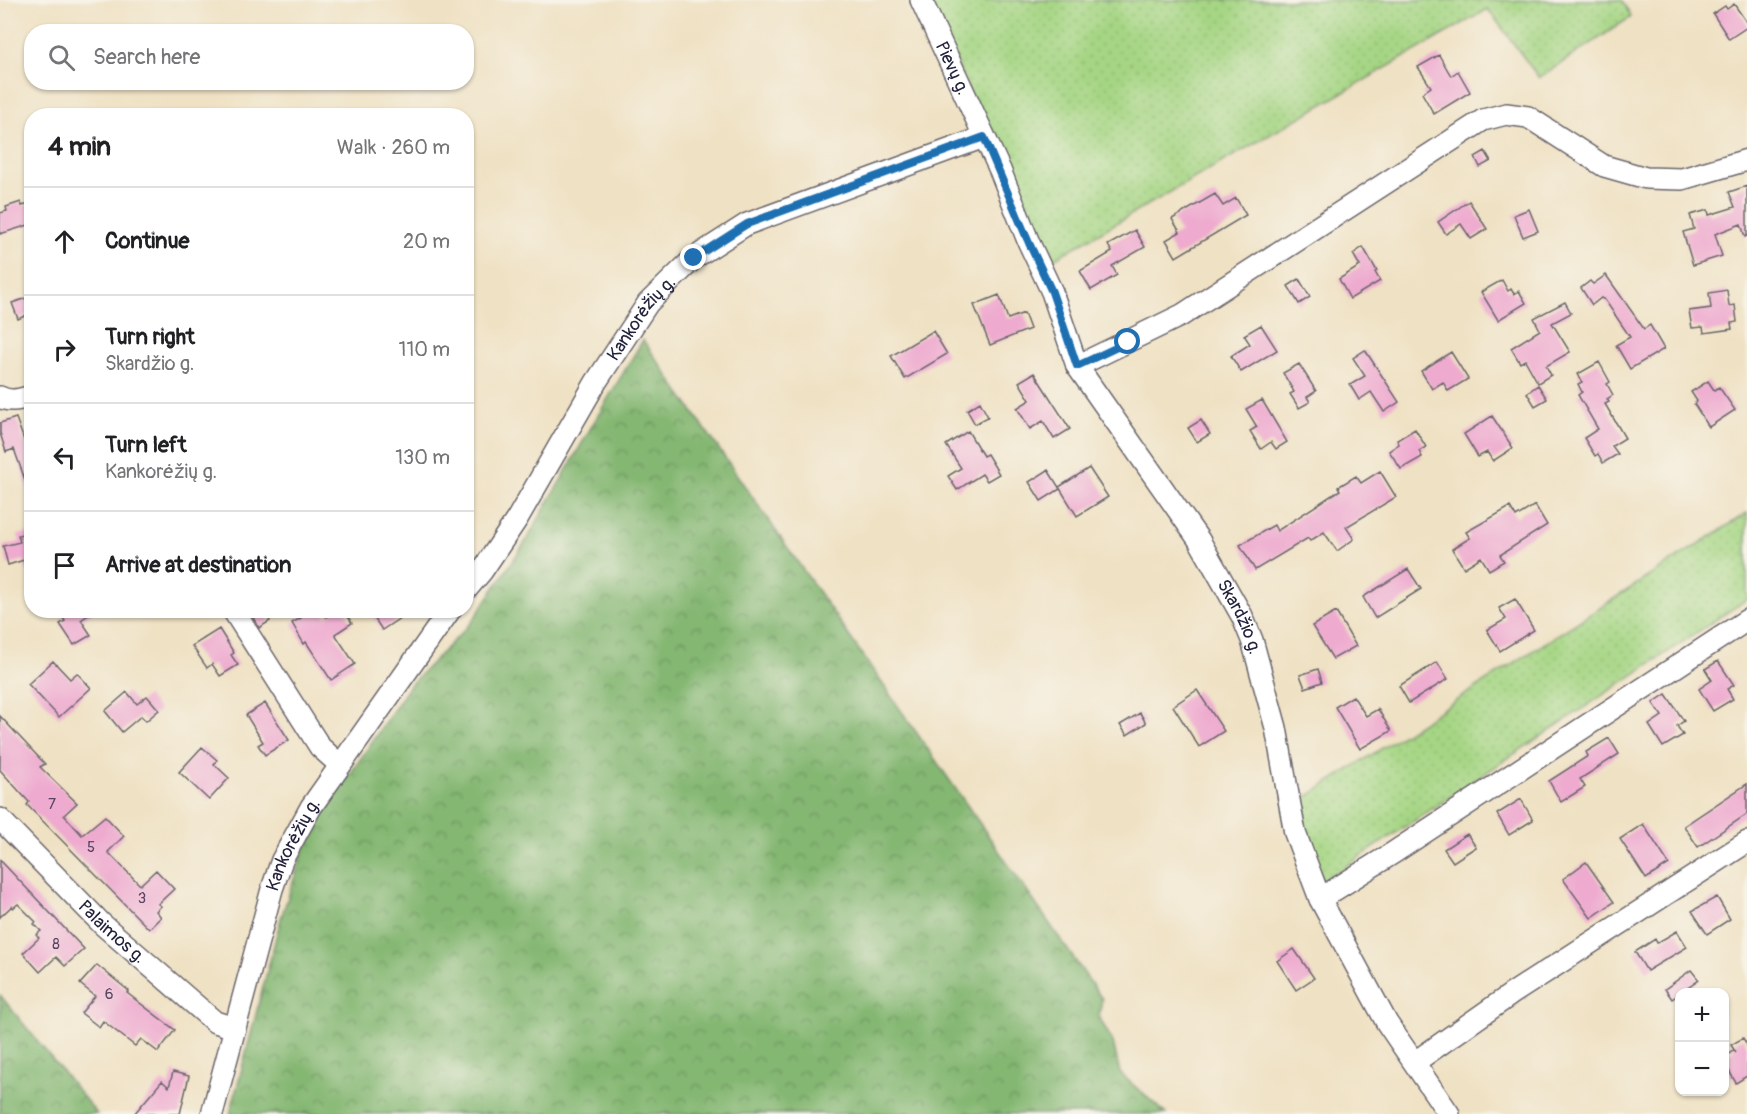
<!DOCTYPE html>
<meta charset="utf-8">
<style>
:root{--surface:#fff;--page:#f2f2f2;--text:#202124;--muted:#757577;--line:#e0e0e0}
body{margin:0;font-family:Pangolin,sans-serif;background:var(--page);color:var(--text)}
.controls{position:absolute;right:18px;bottom:18px;display:grid;overflow:hidden;border-radius:12px;box-shadow:0 2px 4px #0004}
.controls button{width:54px;height:54px;display:grid;place-items:center;padding:0;border:0;border-bottom:2px solid var(--line);background:var(--surface);color:var(--text);font:30px sans-serif}
.stop{position:absolute;width:18px;height:18px;margin:-14px;border:4px solid #1f6fb2;border-radius:50%;background:#fff}
.stop.end{background:#1f6fb2;border-color:#fff;box-shadow:0 2px 6px #0008}
.list{margin:0;padding:0;list-style:none}
h2{display:flex;justify-content:space-between;align-items:center;height:78px;margin:0;padding:0 24px;font-size:26px}
h2 small{font-size:20px;font-weight:400;color:var(--muted)}
.list li{display:grid;grid-template-columns:39px 1fr auto;gap:18px;align-items:center;box-sizing:border-box;height:108px;padding:0 24px;border-top:2px solid var(--line)}
.list b{display:block;font-size:22px;white-space:nowrap}
.list p{margin:0;font-size:20px;white-space:nowrap;color:var(--muted)}
.list em{font-size:20px;font-style:normal;color:var(--muted)}
.icon{flex:none;width:33px;height:33px;fill:none;stroke:currentColor;stroke-width:2;stroke-linecap:round;stroke-linejoin:round}
.map{position:relative;flex:none;width:1747px;height:1114px;overflow:hidden}
.search{position:absolute;background:var(--surface);box-shadow:0 2px 4px #0004;left:24px;top:24px;width:450px;height:66px;display:flex;align-items:center;gap:15px;box-sizing:border-box;padding:0 21px;border-radius:24px;color:var(--muted);font-size:22px}
.panel{position:absolute;background:var(--surface);box-shadow:0 2px 4px #0004;left:24px;top:108px;width:450px;height:510px;border-radius:24px}
.map>svg:first-child{display:block}
.grass{fill:url(#grass-dots);stroke:#647c60;stroke-width:1.5}
.forest{fill:url(#forest-crowns);stroke:#536c56;stroke-width:1.5}
.building{fill:#eeaacf}
.lines{fill:none;stroke-linecap:round;stroke-linejoin:round}
.minor-casing{stroke:#6a656b;stroke-width:24}
.minor{stroke:#fff;stroke-width:21}
.route{stroke:#1f6fb2;stroke-width:8}
.labels{text-anchor:middle;dominant-baseline:central;stroke-width:6;stroke-linejoin:round;paint-order:stroke}
.number-label{font-size:15px;fill:#554460}
.street-label{font-size:18px;fill:#22223b;stroke:#f7f3e8}
</style>
<div class="map">
<svg width="1747" height="1114" viewBox="0 0 1747 1114">
<defs>
<pattern id="grass-dots" width="8" height="8" patternUnits="userSpaceOnUse" patternTransform="scale(1.5)"><rect width="8" height="8" fill="#a6d684"/><path d="M2 2h.1M6 6h.1" fill="none" stroke="#8fb773" stroke-width="1.8" stroke-linecap="round"/></pattern>
<pattern id="forest-crowns" width="20" height="18" patternUnits="userSpaceOnUse" patternTransform="scale(1.5)"><rect width="20" height="18" fill="#84b772"/><path d="M2 6a3 3 0 1 1 6 0M12 15a3 3 0 1 1 6 0" fill="none" stroke="#6c945f"/></pattern>
</defs>
<rect width="100%" height="100%" fill="#f7f3e8"/>
<filter id="ink" filterUnits="userSpaceOnUse"><feTurbulence type="fractalNoise" baseFrequency=".0167" numOctaves="2"/><feDisplacementMap in="SourceGraphic" scale="12" xChannelSelector="R" yChannelSelector="G"/><feConvolveMatrix kernelMatrix="1 2 1 2 8 2 1 2 1" color-interpolation-filters="sRGB"/></filter>
<filter id="wash" filterUnits="userSpaceOnUse"><feTurbulence type="fractalNoise" baseFrequency=".008" numOctaves="4" result="noise"/><feDisplacementMap in="SourceGraphic" scale="24" xChannelSelector="R" yChannelSelector="G"/><feGaussianBlur stdDeviation="1.35" result="paint"/><feColorMatrix in="noise" values="0 0 0 0 0 0 0 0 0 0 0 0 0 0 0 0 0 1.4 0 .05"/><feComposite in="paint" operator="in"/></filter>
<g filter="url(#wash)">
<rect width="100%" height="100%" fill="#efe1c3"/>
<path class="grass" d="M928 0H1622L1631 17 1539 78 1488 9 1047 263Z
M1747 513V599L1322 882 1307 840 1300 801Z"/>
<path class="forest" d="M643 340 1102 999 1099 1017 1113 1042 1120 1073 1166 1114H230L281 918 303 852 323 814 411 684 471 623 526 541 601 410Z
M0 995 97 1114H0Z"/>
<g id="blocks">
<path class="building" d="M1734 4 1747 23V27L1729 39 1713 14 1725 6 1727 9Z
M1439 55 1451 76 1458 71 1470 92 1434 114 1422 93 1431 87 1418 67Z
M1485 151 1491 161 1480 167 1475 157Z
M1747 186V236L1745 237 1741 224 1715 234 1722 256 1693 265 1683 232 1694 229 1690 215 1708 210 1709 215 1735 207 1729 192Z
M1215 194 1223 206 1236 198 1246 215 1176 257 1166 240 1180 232 1172 219Z
M1469 201 1487 229 1471 239 1461 224 1446 234 1438 222Z
M21 202 22 206 32 203V224L0 234V213L7 211 6 207Z
M1529 209 1538 231 1523 237 1514 215Z
M1135 230 1145 247 1112 266 1117 275 1091 290 1080 271 1112 252 1108 245Z
M1363 247 1377 271 1375 272 1380 281 1350 299 1339 279 1360 266 1353 254Z
M1606 275 1644 329 1650 325 1664 349 1630 369 1616 345 1630 337 1605 300 1601 298 1592 305 1581 288 1590 281 1593 284Z
M1299 279 1310 297 1299 304 1288 286Z
M1502 280 1508 291 1511 289 1514 294 1519 291 1526 303 1498 320 1481 292Z
M1727 290 1729 306 1735 305 1737 322 1731 323 1732 329 1704 333 1703 327 1692 328 1689 311 1711 308 1709 293Z
M999 295 1008 319 1024 313 1030 329 990 345 974 305Z
M32 296V313L18 319 12 303Z
M1565 302 1571 313 1552 323 1570 352 1546 366 1551 375 1538 383 1525 360 1520 363 1511 348 1540 330 1534 318Z
M1261 325 1277 350 1241 372 1231 356 1250 344 1244 335Z
M933 331 947 354 905 379 891 356Z
M1365 350 1399 402 1384 412 1371 392 1359 400 1350 385 1365 376 1353 358Z
M1451 352 1468 379 1448 391 1443 382 1432 389 1421 371Z
M1599 362 1610 382 1607 384 1613 395 1607 399 1609 402 1605 404 1625 438 1612 446 1618 454 1603 463 1598 454 1595 456 1584 438 1598 429 1578 395 1582 392 1578 384 1582 382 1578 374Z
M1299 364 1316 391 1307 397 1310 402 1299 408 1290 394 1294 392 1283 373Z
M1034 373 1070 429 1054 439 1043 421 1030 429 1017 408 1030 400 1019 382Z
M1708 381 1714 390 1719 387 1735 410 1709 427 1694 404 1697 401 1691 392Z
M1538 385 1547 399 1535 406 1527 393Z
M1262 400 1287 442 1276 449 1271 442 1261 449 1250 431 1257 427 1246 409Z
M980 402 988 417 975 424 967 410Z
M1492 416 1513 448 1493 461 1487 452 1478 457 1464 434Z
M16 418 25 443 32 440V494H30L14 449 6 452 0 433V423Z
M1201 420 1210 434 1197 442 1188 428Z
M1415 429 1426 447 1419 451 1422 457 1401 469 1389 451 1399 444 1397 440Z
M968 431 983 456 987 454 999 474 987 481 982 474 957 490 948 476 961 468 946 445Z
M1089 468 1108 497 1077 516 1059 487Z
M1048 470 1060 489 1041 501 1029 482Z
M1380 471 1396 497 1346 527 1354 539 1337 551 1324 532 1310 541 1308 538 1255 570 1240 545 1274 525 1277 531 1340 490 1338 487 1356 476 1361 483Z
M1535 505 1547 525 1500 555 1504 561 1489 570 1481 557 1464 568 1452 549 1470 538 1466 532 1510 507 1516 517Z
M32 532V570L27 571 24 560 8 565 3 546 20 542 18 535Z
M1408 569 1421 589 1375 618 1363 597Z
M1515 599 1534 630 1500 651 1487 630 1506 619 1499 608Z
M58 610H96L81 620 91 635 74 645 60 624 65 621Z
M264 610 270 621 259 628 253 617Z
M297 610H322L326 617 336 610H344L352 623 335 634 355 664 331 680 306 642 304 644 292 623 301 618Z
M369 610H412L382 630Z
M1336 612 1356 646 1333 659 1312 626Z
M219 629 234 653 231 655 238 665 220 676 212 664 207 668 192 646Z
M53 661 70 679 77 673 91 688 59 717 28 684Z
M1718 661 1734 685 1727 689 1733 699 1713 711 1699 689 1712 680 1705 669Z
M1437 662 1448 679 1409 703 1399 686Z
M1318 669 1322 682 1305 688 1300 675Z
M1197 690 1224 731 1199 747 1173 706Z
M127 692 137 704 147 696 159 710 146 721 141 716 122 732 105 711Z
M1666 694 1684 721 1677 726 1683 735 1663 747 1649 725 1662 716 1653 703Z
M1353 696 1366 716 1378 709 1391 731 1360 749 1335 707Z
M265 703 289 740 265 755 258 745 263 742 246 715Z
M1140 713 1146 723 1127 735 1120 725Z
M0 716 45 764 40 767 77 803 64 815 82 835 105 816 124 836 108 852 140 885 156 870 174 889 158 904 161 906 156 911 161 917 149 929 27 805 29 802 0 770Z
M1609 738 1619 754 1580 779 1585 787 1561 802 1549 781 1588 756 1586 752Z
M202 747 217 760 214 764 229 778 209 800 179 772Z
M1747 784V814L1698 847 1684 826Z
M1521 799 1533 820 1509 835 1497 814Z
M1643 824 1669 864 1646 879 1620 839Z
M1467 834 1476 847 1453 862 1444 849Z
M0 860 84 949 65 966 56 957 40 972 23 953 39 938 36 935 41 931 34 924 36 922 18 904 13 908 12 906 0 917Z
M1586 862 1614 902 1591 918 1563 879Z
M1717 897 1730 919 1707 934 1692 911Z
M1677 931 1687 947 1647 971 1635 952 1655 939 1657 943Z
M1294 949 1314 978 1296 990 1277 961Z
M97 965 129 991 127 993 175 1030 158 1052 141 1039 135 1046 103 1021 99 1027 81 1013 95 996 80 984Z
M1691 970 1699 980 1672 999 1665 989Z
M1743 1038 1747 1045V1076L1736 1083 1725 1064V1057L1734 1050 1736 1053 1731 1045Z
M173 1072 189 1076 180 1114H134L162 1081 169 1087Z"/>
</g>
</g>
<g filter="url(#ink)">
<use href="#blocks" fill-opacity="0" stroke="#6a656b" stroke-width="1.5"/>
<g class="lines">
<g class="minor-casing">
<g id="minor">
<path id="s1" d="M921 0 1000 170 1029 243 1052 292 1077 366 1199 540 1242 616 1252 640 1276 728 1295 833 1320 899 1387 1023 1449 1114"/>
<path d="M1077 366 1182 315 1483 120 1506 114 1528 117 1604 166 1646 178 1682 179 1747 160"/>
<path d="M0 397C11 403 20 399 32 396"/>
<path id="s2" d="M466 590 482 571 517 519 596 382 648 303 694 258 747 224 984 137"/>
<path d="M233 610 320 747 340 765"/>
<path id="s3" d="M0 819 102 924 215 1022 235 1028"/>
<path d="M1320 899 1393 853 1747 620"/>
<path d="M1415 1062 1513 993 1747 842"/>
<path id="s4" d="M212 1114 272 889 282 860 311 807 450 610"/>
</g>
</g>
<use href="#minor" class="minor"/>
</g>
</g>
<g class="lines" filter="url(#ink)">
<path class="route" d="M694 258 747 224 984 137 1029 243 1052 292 1077 366 1128 342"/>
</g>
<g class="labels">
<g class="number-label">
<text x="52" y="804">7</text>
<text x="91" y="847">5</text>
<text x="142" y="898">3</text>
<text x="56" y="944">8</text>
<text x="109" y="994">6</text>
</g>
<g class="street-label">
<text stroke="none"><textPath href="#s1" startOffset="75">Pievų g.</textPath></text>
<text stroke="none"><textPath href="#s2" startOffset="324">Kankorėžių g.</textPath></text>
<text stroke="none"><textPath href="#s1" startOffset="698">Skardžio g.</textPath></text>
<text stroke="none"><textPath href="#s4" startOffset="282">Kankorėžių g.</textPath></text>
<text stroke="none"><textPath href="#s3" startOffset="159">Palaimos g.</textPath></text>
</g>
</g>
</svg>
<div class="controls">
<button>+</button>
<button>−</button>
</div>
<div class="stop" style="left:1128px;top:342px"></div>
<div class="stop end" style="left:694px;top:258px"></div>
<div class="search"><svg class="icon" aria-label="search" viewBox="0 0 24 24"><circle cx="10" cy="10" r="6"/><path d="M15 15l6 6"/></svg>Search here</div>
<section class="panel">
<h2>4 min<small>Walk · 260 m</small></h2>
<ul class="list">
<li><svg class="icon" aria-label="ahead" viewBox="0 0 24 24"><path d="M12 20V5M6 11l6-6 6 6"/></svg><div><b>Continue</b></div><em>20 m</em></li>
<li><svg class="icon" aria-label="right" viewBox="0 0 24 24"><path d="M7 20v-9h11M14 6l5 5-5 5"/></svg><div><b>Turn right</b><p>Skardžio g.</p></div><em>110 m</em></li>
<li><svg class="icon" aria-label="left" viewBox="0 0 24 24"><path d="M17 20v-9H6M10 6l-5 5 5 5"/></svg><div><b>Turn left</b><p>Kankorėžių g.</p></div><em>130 m</em></li>
<li><svg class="icon" aria-label="arrive" viewBox="0 0 24 24"><path d="M6 21V4h12l-3 4 3 4H6"/></svg><div><b>Arrive at destination</b></div></li>
</ul>
</section>
</div>
